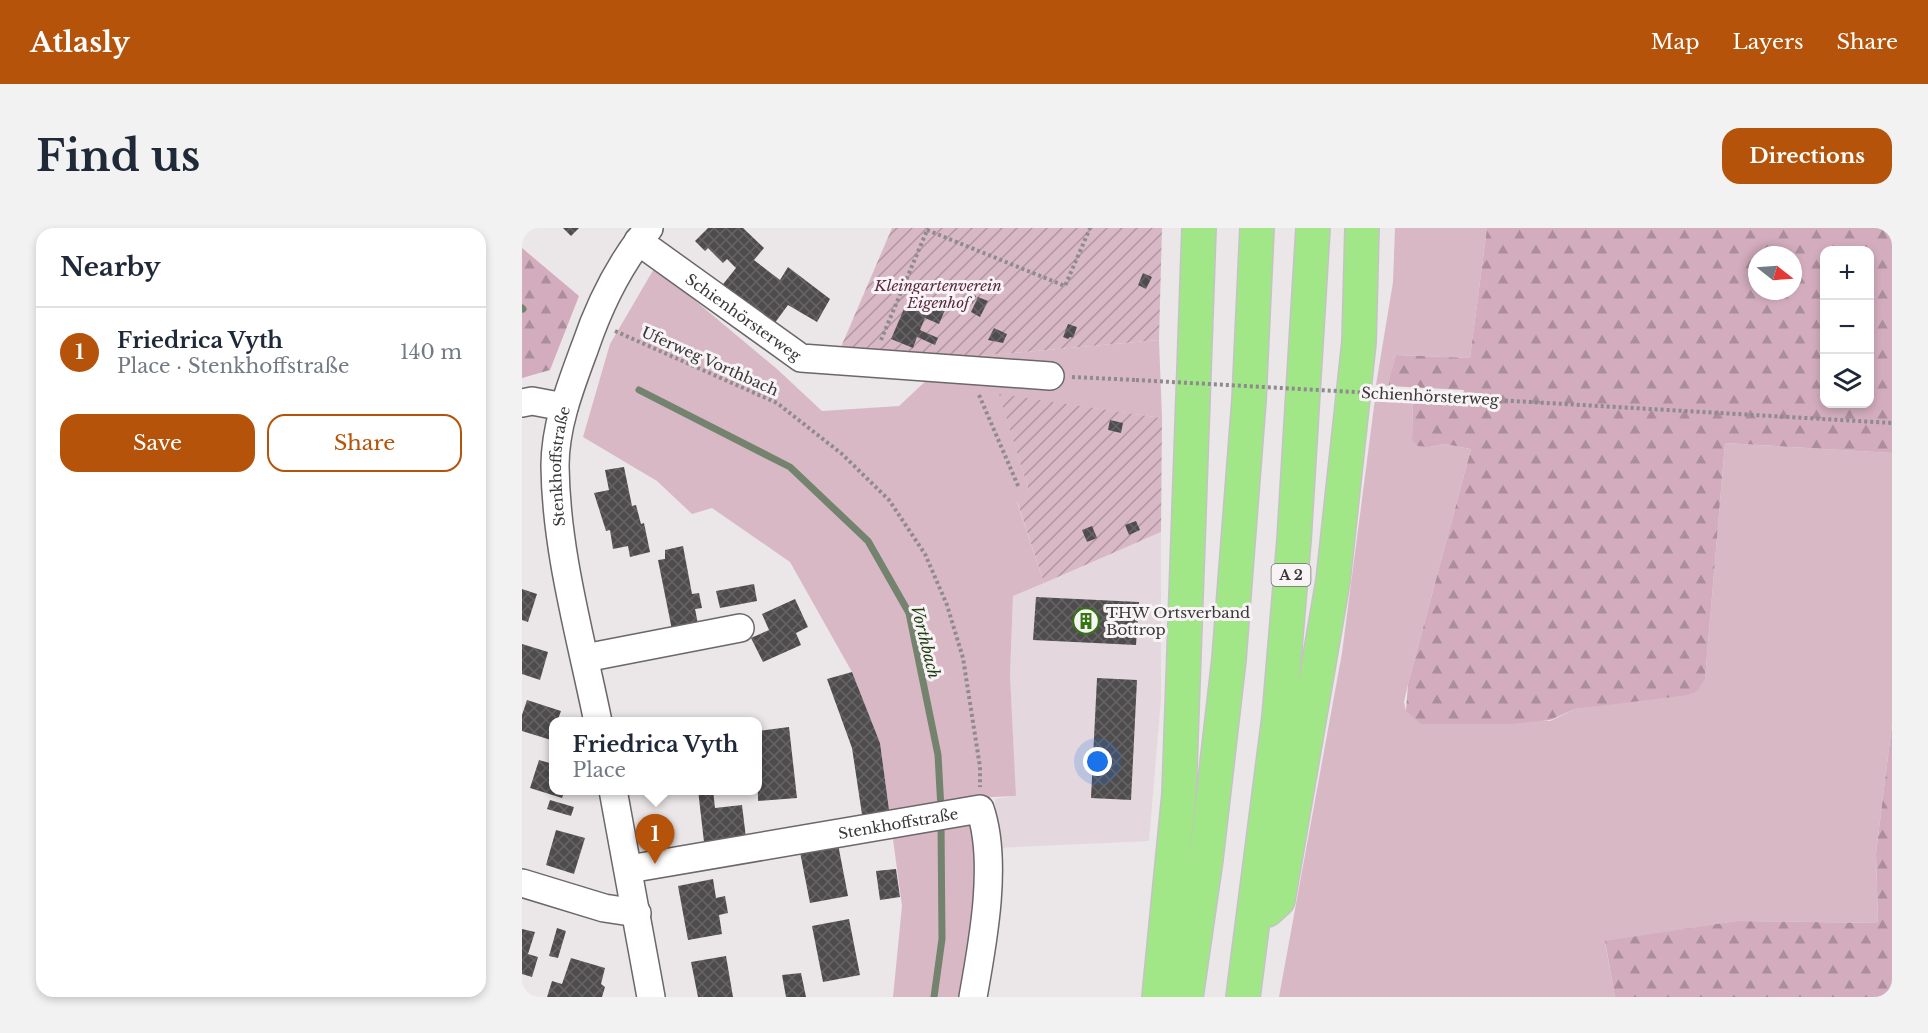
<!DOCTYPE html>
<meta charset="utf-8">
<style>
:root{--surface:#fff;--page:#f2f2f3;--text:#1f2937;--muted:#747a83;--line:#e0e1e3;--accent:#b45309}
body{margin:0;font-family:"Libre Baskerville",serif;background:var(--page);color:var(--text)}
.controls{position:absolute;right:18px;top:18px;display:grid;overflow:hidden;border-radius:12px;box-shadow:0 3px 9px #0003}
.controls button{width:54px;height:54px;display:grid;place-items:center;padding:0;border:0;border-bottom:2px solid var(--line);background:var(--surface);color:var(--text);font:30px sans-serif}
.compass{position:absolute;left:1226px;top:18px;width:54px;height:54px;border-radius:50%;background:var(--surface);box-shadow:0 3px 9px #0003;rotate:107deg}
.you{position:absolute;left:576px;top:534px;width:21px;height:21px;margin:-15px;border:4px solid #fff;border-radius:50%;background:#1a73e8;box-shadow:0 0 0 9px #1a73e833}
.badge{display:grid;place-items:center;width:39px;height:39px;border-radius:50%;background:var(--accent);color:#fff;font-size:20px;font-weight:700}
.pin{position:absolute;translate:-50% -50px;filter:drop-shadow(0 2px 3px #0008)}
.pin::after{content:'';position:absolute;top:32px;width:21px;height:18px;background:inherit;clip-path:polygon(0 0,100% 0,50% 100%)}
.popup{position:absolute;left:27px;top:489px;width:213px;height:78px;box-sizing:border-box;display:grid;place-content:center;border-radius:12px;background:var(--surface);filter:drop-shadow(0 2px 4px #0005);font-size:20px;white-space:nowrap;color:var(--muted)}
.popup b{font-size:22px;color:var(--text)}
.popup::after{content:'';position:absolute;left:50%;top:100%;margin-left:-12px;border:12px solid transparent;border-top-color:var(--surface)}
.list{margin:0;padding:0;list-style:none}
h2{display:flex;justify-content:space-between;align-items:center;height:78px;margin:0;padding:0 24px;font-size:26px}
h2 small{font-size:20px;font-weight:400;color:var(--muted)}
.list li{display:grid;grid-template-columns:39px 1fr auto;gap:18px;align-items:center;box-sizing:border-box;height:90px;padding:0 24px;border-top:2px solid var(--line)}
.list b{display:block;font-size:22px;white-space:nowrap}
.list p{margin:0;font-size:20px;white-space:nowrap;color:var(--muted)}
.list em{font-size:20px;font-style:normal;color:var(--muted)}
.actions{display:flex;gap:12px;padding:18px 24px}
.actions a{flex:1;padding:14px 0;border:2px solid var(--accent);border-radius:18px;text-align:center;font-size:21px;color:var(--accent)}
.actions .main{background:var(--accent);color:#fff}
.icon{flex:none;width:33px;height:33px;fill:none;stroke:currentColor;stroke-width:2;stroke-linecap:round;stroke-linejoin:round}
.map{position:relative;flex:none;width:1370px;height:769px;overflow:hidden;border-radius:18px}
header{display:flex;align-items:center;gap:36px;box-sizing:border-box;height:84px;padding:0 30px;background:var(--accent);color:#fff}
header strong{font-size:28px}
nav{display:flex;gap:33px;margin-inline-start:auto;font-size:21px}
.intro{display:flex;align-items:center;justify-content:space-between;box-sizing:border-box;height:144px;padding:0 36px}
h1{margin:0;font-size:42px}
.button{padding:15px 27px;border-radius:18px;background:var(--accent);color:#fff;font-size:21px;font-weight:700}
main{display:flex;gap:36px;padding:0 36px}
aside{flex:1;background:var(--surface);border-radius:18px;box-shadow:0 3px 9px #0003}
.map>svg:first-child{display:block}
.built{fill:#e4d7dd}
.grass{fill:#d9b8c6}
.forest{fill:url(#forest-firs);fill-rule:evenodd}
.garden{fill:url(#garden-furrows)}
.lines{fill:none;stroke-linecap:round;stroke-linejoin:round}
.stream{stroke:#74836e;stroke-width:7}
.building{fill:url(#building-cross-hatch)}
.minor-casing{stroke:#6c6769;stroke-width:30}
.highway-casing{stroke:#c4c3c3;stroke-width:36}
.path{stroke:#8f8b8d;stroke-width:4;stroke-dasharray:3 3;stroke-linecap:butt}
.minor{stroke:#fff;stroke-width:27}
.highway{stroke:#a2e787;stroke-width:33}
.path-bridge{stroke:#8f8b8d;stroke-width:4;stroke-dasharray:3 3;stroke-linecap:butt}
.labels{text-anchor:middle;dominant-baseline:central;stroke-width:6;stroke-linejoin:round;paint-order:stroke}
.shield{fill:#f8f3f5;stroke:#726f71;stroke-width:1.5}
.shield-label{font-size:14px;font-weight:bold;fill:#393738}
.park-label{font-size:15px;font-style:italic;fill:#592840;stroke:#f8f3f5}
.street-label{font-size:15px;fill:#393738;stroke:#f8f3f5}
.poi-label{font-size:15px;fill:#393738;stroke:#f8f3f5;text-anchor:start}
.water-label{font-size:16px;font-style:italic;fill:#1f3d11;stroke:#f8f3f5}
</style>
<header>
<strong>Atlasly</strong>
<nav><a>Map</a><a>Layers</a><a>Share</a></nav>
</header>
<div class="intro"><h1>Find us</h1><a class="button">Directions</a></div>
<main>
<aside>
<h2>Nearby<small></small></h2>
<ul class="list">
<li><span class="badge">1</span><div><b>Friedrica Vyth</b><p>Place · Stenkhoffstraße</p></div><em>140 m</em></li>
</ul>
<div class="actions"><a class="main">Save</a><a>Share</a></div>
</aside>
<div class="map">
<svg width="1370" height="769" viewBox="0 0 1370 769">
<defs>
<pattern id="forest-firs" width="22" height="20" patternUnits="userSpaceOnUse" patternTransform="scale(1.5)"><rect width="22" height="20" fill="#d3adbd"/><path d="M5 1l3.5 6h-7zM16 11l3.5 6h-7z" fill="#ac8e9b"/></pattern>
<pattern id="garden-furrows" width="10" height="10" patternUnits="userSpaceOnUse" patternTransform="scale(1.5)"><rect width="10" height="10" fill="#d9b8c6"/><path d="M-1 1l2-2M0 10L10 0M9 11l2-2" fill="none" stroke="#b196a2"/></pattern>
<pattern id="building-cross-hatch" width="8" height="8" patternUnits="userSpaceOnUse" patternTransform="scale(1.5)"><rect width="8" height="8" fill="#4f4c4d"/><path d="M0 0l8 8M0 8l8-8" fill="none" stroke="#666465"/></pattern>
</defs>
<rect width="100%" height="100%" fill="#ebe6e8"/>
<path class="built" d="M639 304V471L627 613 474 620 473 571 494 568 488 447 491 368Z"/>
<path class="grass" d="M873 0H965L948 130 874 127 867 158 854 157 871 54Z
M133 39 255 141 300 183 377 178 409 148 413 132 637 112 640 190 478 167 507 263 495 274 522 355 491 368 488 447 494 568 448 570 460 643 436 769H371L380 678 358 515 330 444 268 334 190 280 170 286 135 253 61 209 88 116Z
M853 171 891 174 890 212 907 219 923 216 949 221 886 456 882 474 884 483 1028 493 1053 481 1107 473 1183 451 1203 215 1370 225V496L1354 625 1356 695 1214 693 1083 714 1093 769H757L820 425Z"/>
<path class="forest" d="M965 0H1370V225L1203 215 1183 451 1175 463 1166 467 1053 481 1028 492 991 496H899L884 483 886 456 949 221 923 216 907 219 896 218 890 212 891 174 939 177 942 162 867 158V153L874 127 948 130ZM1348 22V176H1302V22ZM1235 27H1271V63H1235Z
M0 20 57 68 28 142 0 150Z
M1370 496V769H1093L1083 713 1214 693 1356 695 1354 625Z"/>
<path class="garden" d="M370 0H640L637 112 413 132 316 126Z
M477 166 640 190 639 304 522 355 495 273 507 263Z"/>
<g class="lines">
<path class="stream" d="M0 80 1 81
M117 162 268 239 346 313 387 385 416 527 419 581
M412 769 420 711 419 595"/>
</g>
<path class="building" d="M41 0H57L49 8Z
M186 0H221L242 20 232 32 258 52 266 39 308 71 295 94 266 77 252 96 198 60 214 40 205 31 201 35 186 20 183 23 173 13Z
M621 45 630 49 624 61 616 57Z
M446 64 454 68 450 76 442 72Z
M388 67 423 82 417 96 403 90 398 102 416 110 413 117 395 109 391 120 369 111Z
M456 69 466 73 458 89 449 84Z
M546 96 555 99 551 110 548 109 546 111 541 109Z
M472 100 485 106 481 115 466 112Z
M588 192 601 195 599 205 586 202Z
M102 239 110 278 114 277 119 296 122 295 128 324 108 329 106 318 91 321 88 302 84 303 72 265 87 262 83 242Z
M614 293 618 302 607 307 603 297Z
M570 298 575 310 565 314 560 302Z
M161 318 170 366 177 365 180 380 173 381 176 396 150 402 136 332 143 331V322Z
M232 356 235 373 198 380 194 363Z
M0 361 15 366 6 394 0 392Z
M514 369 617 374 614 417 511 412Z
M273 371 286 399 274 405 279 417 241 434 229 410 247 402 240 386Z
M0 416 26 424 18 452 0 446Z
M330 444 358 515 368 589 341 593 330 520 305 451Z
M575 450 615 452 609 572 569 570Z
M5 472 39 483 35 494H31L29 512 0 503V487Z
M267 499 275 570 236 573 235 503Z
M17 532 31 536V562H43L40 570 8 560Z
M176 562H191L193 580 220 577 224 610 182 614Z
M28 572 52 579 49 588 25 581Z
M34 602 63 610 52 646 24 637Z
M315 611 326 668 288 675 277 619Z
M374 641 378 669 358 672 354 643Z
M191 651 194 670 203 668 206 685 197 687 200 706 166 712 156 658Z
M327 691 338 747 301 754 290 698Z
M35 700 44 703 36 730 27 728Z
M0 701 13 704 6 726 16 729 10 749 0 746Z
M204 728 211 769H176L169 734Z
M49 730 83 740 79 756 83 759 80 769H25L30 753 40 756Z
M279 745 284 769H264L260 747Z"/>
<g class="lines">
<g class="minor-casing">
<g id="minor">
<path id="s1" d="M116 13 279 130 528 148"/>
<path d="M0 175 10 173 42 179"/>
<path d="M63 430 218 400"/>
<path id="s2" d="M76 494C59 410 34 324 33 238 33 197 49 157 63 119 78 75 97 36 127 0"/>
<path d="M91 562 129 769"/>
<path id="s3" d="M107 641 458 581C476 633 461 714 451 769"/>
<path d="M0 655 82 680 115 685"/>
</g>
</g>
<g class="highway-casing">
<path id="highway" d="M745 682 756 672 811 353 837 114 840 0
M637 769 657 566 677 0
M664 769 684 631 707 431 727 172 735 0
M721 769 757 489 772 312 791 0"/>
</g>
<path class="path" d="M405 2 543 58 568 0
M93 103 255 175 320 226 367 272 403 326 425 377 441 430 458 539V559
M359 112 406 0
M550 149 614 152
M457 167 497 260
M887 167 1370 195"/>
<use href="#minor" class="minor"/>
<use href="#highway" class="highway"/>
<path class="path-bridge" d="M614 152 887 167"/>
</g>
<defs>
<g id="building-ring" transform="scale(1.35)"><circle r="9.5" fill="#f8f3f5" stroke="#357612" stroke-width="1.5"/><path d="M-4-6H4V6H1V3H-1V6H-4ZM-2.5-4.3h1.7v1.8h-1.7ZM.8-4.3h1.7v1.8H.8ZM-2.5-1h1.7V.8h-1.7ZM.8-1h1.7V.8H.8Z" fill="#357612"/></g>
</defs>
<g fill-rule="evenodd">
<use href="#building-ring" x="564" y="393"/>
</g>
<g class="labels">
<rect class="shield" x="749.5" y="336" width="39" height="22" rx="4.5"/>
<g class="shield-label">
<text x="769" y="347">A 2</text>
</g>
<g class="park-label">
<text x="416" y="57">Kleingartenverein<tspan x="416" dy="17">Eigenhof</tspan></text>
</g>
<g class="street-label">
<text stroke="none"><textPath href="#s1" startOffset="130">Schienhörsterweg</textPath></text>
<text transform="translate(188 133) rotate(24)">Uferweg Vorthbach</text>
<text transform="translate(908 168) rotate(3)">Schienhörsterweg</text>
<text stroke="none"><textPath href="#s2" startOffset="260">Stenkhoffstraße</textPath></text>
<text stroke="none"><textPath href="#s3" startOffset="273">Stenkhoffstraße</textPath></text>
</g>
<g class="poi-label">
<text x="584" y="384">THW Ortsverband<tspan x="584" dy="17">Bottrop</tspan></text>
</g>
<g class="water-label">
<text transform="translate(404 414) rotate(76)">Vorthbach</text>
</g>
</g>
</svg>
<div class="controls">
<button>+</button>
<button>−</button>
<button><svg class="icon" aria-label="layers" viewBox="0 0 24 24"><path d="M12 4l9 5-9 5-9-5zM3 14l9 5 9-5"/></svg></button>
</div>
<svg class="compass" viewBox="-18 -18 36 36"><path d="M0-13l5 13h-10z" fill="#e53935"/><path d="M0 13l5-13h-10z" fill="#747a83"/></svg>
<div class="you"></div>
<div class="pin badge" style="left:133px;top:636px">1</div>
<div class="popup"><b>Friedrica Vyth</b>Place</div>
</div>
</main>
